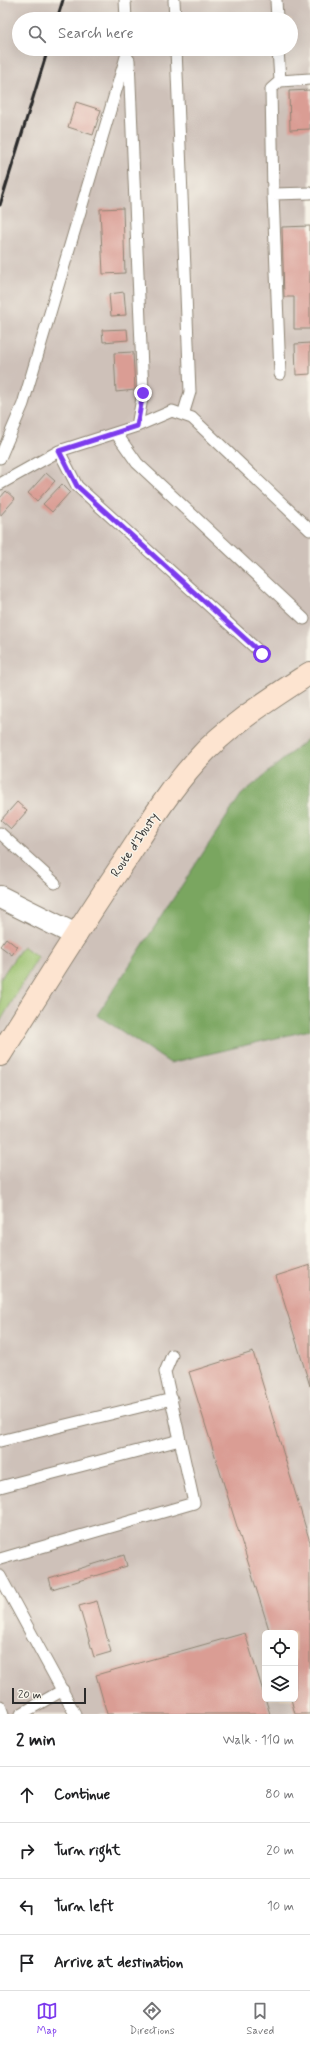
<!DOCTYPE html>
<meta charset="utf-8">
<style>
:root{--surface:#fff;--page:#f2f2f2;--text:#202124;--muted:#757577;--line:#e0e0e0;--accent:#7c3aed}
body{margin:0;font-family:Mynerve,sans-serif;background:var(--page);color:var(--text)}
.controls{position:absolute;right:12px;bottom:12px;display:grid;overflow:hidden;border-radius:6px;box-shadow:0 4px 16px #0002}
.controls button{width:36px;height:36px;display:grid;place-items:center;padding:0;border:0;border-bottom:1px solid var(--line);background:var(--surface);color:var(--text);font:20px sans-serif}
.scale{position:absolute;left:12px;bottom:10px;width:74px;box-sizing:border-box;padding-left:4px;border:2px solid #2b2b2b;border-top:0;font-size:11px;line-height:14px;white-space:nowrap;color:#2b2b2b;-webkit-text-stroke:3px #f7f3e8;paint-order:stroke}
.stop{position:absolute;width:12px;height:12px;margin:-9px;border:3px solid #7c3aed;border-radius:50%;background:#fff}
.stop.end{background:#7c3aed;border-color:#fff;box-shadow:0 1px 4px #0008}
.list{margin:0;padding:0;list-style:none}
h2{display:flex;justify-content:space-between;align-items:center;height:52px;margin:0;padding:0 16px;font-size:17px}
h2 small{font-size:13px;font-weight:400;color:var(--muted)}
.list li{display:grid;grid-template-columns:26px 1fr auto;gap:12px;align-items:center;box-sizing:border-box;height:56px;padding:0 16px;border-top:1px solid var(--line)}
.list b{display:block;font-size:15px;white-space:nowrap}
.list em{font-size:13px;font-style:normal;color:var(--muted)}
.icon{flex:none;width:22px;height:22px;fill:none;stroke:currentColor;stroke-width:2;stroke-linecap:round;stroke-linejoin:round}
.map{position:relative;flex:none;width:310px;height:1714px;overflow:hidden}
.search{position:absolute;background:var(--surface);box-shadow:0 4px 16px #0002;left:12px;right:12px;top:12px;height:44px;display:flex;align-items:center;gap:10px;box-sizing:border-box;padding:0 14px;border-radius:22px;color:var(--muted);font-size:15px}
.sheet{height:276px;background:var(--surface)}
nav{display:flex;justify-content:space-around;align-items:center;box-sizing:border-box;height:56px;border-top:1px solid var(--line);background:var(--surface);font-size:11px;color:var(--muted)}
nav a{display:grid;justify-items:center;gap:2px}
nav .on{color:var(--accent)}
.map>svg:first-child{display:block}
.industrial{fill:#cec1b9;fill-rule:evenodd}
.green{fill:#99c06c;stroke:#62764c}
.forest{fill:#7aa660;stroke:#526846}
.building{fill:#da9d94}
.lines{fill:none;stroke-linecap:round;stroke-linejoin:round}
.lane-casing{stroke:#8e8474;stroke-width:13}
.street-casing{stroke:#8e8474;stroke-width:24}
.secondary-casing{stroke:#8e8474;stroke-width:24}
.lane{stroke:#fff;stroke-width:11}
.street{stroke:#fff;stroke-width:22}
.secondary{stroke:#fde4d0;stroke-width:22}
.rail{stroke:#2b2b2b;stroke-width:3}
.route{stroke:#7c3aed;stroke-width:5}
.labels{text-anchor:middle;dominant-baseline:central;stroke-width:3;stroke-linejoin:round;paint-order:stroke}
.street-label{font-size:13px;fill:#2b2b2b;stroke:#f7f3e8}
</style>
<div class="map">
<svg width="310" height="1714" viewBox="0 0 310 1714">
<rect width="100%" height="100%" fill="#f7f3e8"/>
<filter id="ink" filterUnits="userSpaceOnUse"><feTurbulence type="fractalNoise" baseFrequency=".025" numOctaves="2"/><feDisplacementMap in="SourceGraphic" scale="8" xChannelSelector="R" yChannelSelector="G"/><feConvolveMatrix kernelMatrix="1 2 1 2 8 2 1 2 1" color-interpolation-filters="sRGB"/></filter>
<filter id="wash" filterUnits="userSpaceOnUse"><feTurbulence type="fractalNoise" baseFrequency=".012" numOctaves="4" result="noise"/><feDisplacementMap in="SourceGraphic" scale="16" xChannelSelector="R" yChannelSelector="G"/><feGaussianBlur stdDeviation="0.9" result="paint"/><feColorMatrix in="noise" values="0 0 0 0 0 0 0 0 0 0 0 0 0 0 0 0 0 1.4 0 .05"/><feComposite in="paint" operator="in"/></filter>
<g filter="url(#wash)">
<rect width="100%" height="100%" fill="#f1dcbd"/>
<path class="industrial" d="M0 0H310V1714H0ZM19 19H291V49H19ZM265 1633H295V1699H265Z"/>
<path class="green" d="M23 946 38 957 0 1022V979Z"/>
<path class="forest" d="M310 737V1030L170 1063 97 1015 241 795Z"/>
<g id="blocks">
<path class="building" d="M310 90V129L290 130 289 91Z
M76 102 101 110 93 135 68 127Z
M123 208 125 273 103 274 100 209Z
M310 226V329H294V297H284L282 227Z
M124 292 126 315 111 316 109 294Z
M127 329 128 340 103 342 102 330Z
M310 343V374L296 375 295 344Z
M133 352 135 390 116 392 114 353Z
M46 473 55 481 37 501 28 493Z
M62 484 70 492 52 512 43 504Z
M6 491 15 499 0 516V498Z
M17 802 27 811 11 829 1 820Z
M6 938 17 947 12 955 0 946Z
M310 1265V1386L276 1276Z
M253 1352 310 1542V1714H295L291 1699H295V1633H270L189 1372Z
M124 1555 127 1566 52 1589 49 1578Z
M97 1601 111 1652 94 1657 79 1606Z
M245 1633 270 1714H107L96 1675Z"/>
</g>
</g>
<g filter="url(#ink)">
<use href="#blocks" fill-opacity="0" stroke="#8e8474" stroke-width="1"/>
<g class="lines">
<g class="lane-casing">
<path id="lane" d="M125 0 126 19
M174 0 175 19
M276 0 277 19
M176 49 190 392 183 415
M278 49 280 81
M129 60 143 393 137 426
M273 194 310 193
M280 374 273 194 271 89 280 81 310 79
M116 433 137 463 304 619
M59 451 77 486 262 654
M0 458 23 404 128 50
M0 484 59 451 137 426 172 411 192 418 310 530
M0 833 55 883
M0 1441 172 1399
M0 1487 180 1440
M0 1559 194 1503 165 1372 172 1355
M0 1576 75 1714
M0 1706 3 1714
M21 1714 63 1690"/>
</g>
<g class="street-casing">
<path id="street" d="M0 897 76 935"/>
</g>
<g class="secondary-casing">
<path id="secondary" d="M0 1055C41 990 81 925 124 862 147 827 168 792 196 761 228 725 270 699 310 673"/>
</g>
<use href="#lane" class="lane"/>
<use href="#street" class="street"/>
<use href="#secondary" class="secondary"/>
<path class="rail" d="M57 19 63 0
M0 205 48 49"/>
</g>
</g>
<g class="lines" filter="url(#ink)">
<path class="route" d="M143 393 137 426 59 451 77 486 262 654"/>
</g>
<g class="labels">
<g class="street-label">
<text transform="translate(135 845) rotate(-56)">Route d'Ibusty</text>
</g>
</g>
</svg>
<div class="controls">
<button><svg class="icon" aria-label="locate" viewBox="0 0 24 24"><circle cx="12" cy="12" r="6"/><path d="M12 2v4M12 18v4M2 12h4M18 12h4"/></svg></button>
<button><svg class="icon" aria-label="layers" viewBox="0 0 24 24"><path d="M12 4l9 5-9 5-9-5zM3 14l9 5 9-5"/></svg></button>
</div>
<div class="scale">20 m</div>
<div class="stop" style="left:262px;top:654px"></div>
<div class="stop end" style="left:143px;top:393px"></div>
<div class="search"><svg class="icon" aria-label="search" viewBox="0 0 24 24"><circle cx="10" cy="10" r="6"/><path d="M15 15l6 6"/></svg>Search here</div>
</div>
<section class="sheet">
<h2>2 min<small>Walk · 110 m</small></h2>
<ul class="list">
<li><svg class="icon" aria-label="ahead" viewBox="0 0 24 24"><path d="M12 20V5M6 11l6-6 6 6"/></svg><div><b>Continue</b></div><em>80 m</em></li>
<li><svg class="icon" aria-label="right" viewBox="0 0 24 24"><path d="M7 20v-9h11M14 6l5 5-5 5"/></svg><div><b>Turn right</b></div><em>20 m</em></li>
<li><svg class="icon" aria-label="left" viewBox="0 0 24 24"><path d="M17 20v-9H6M10 6l-5 5 5 5"/></svg><div><b>Turn left</b></div><em>10 m</em></li>
<li><svg class="icon" aria-label="arrive" viewBox="0 0 24 24"><path d="M6 21V4h12l-3 4 3 4H6"/></svg><div><b>Arrive at destination</b></div></li>
</ul>
</section>
<nav>
<a class="on"><svg class="icon" aria-label="map" viewBox="0 0 24 24"><path d="M3 6l6-2 6 2 6-2v14l-6 2-6-2-6 2zM9 4v14M15 6v14"/></svg>Map</a>
<a><svg class="icon" aria-label="directions" viewBox="0 0 24 24"><path d="M12 3l9 9-9 9-9-9zM9 14v-3h6M13 9l2 2-2 2"/></svg>Directions</a>
<a><svg class="icon" aria-label="saved" viewBox="0 0 24 24"><path d="M7 4h10v16l-5-4-5 4z"/></svg>Saved</a>
</nav>
